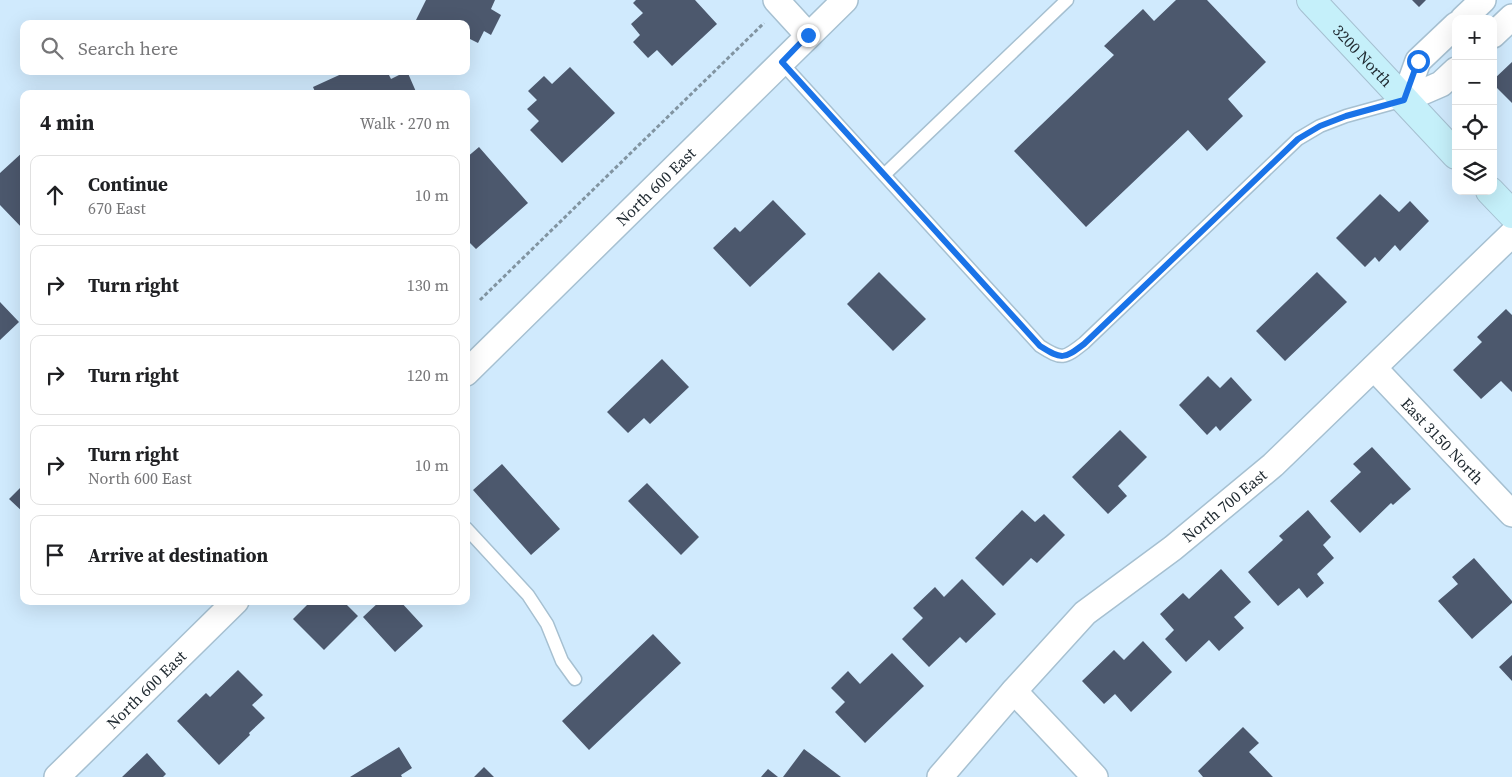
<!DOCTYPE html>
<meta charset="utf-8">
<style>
:root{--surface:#fff;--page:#f6f6f6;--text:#202124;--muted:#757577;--line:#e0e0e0}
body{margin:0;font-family:"Source Serif 4",serif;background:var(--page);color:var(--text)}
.controls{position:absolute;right:15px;top:15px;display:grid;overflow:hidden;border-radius:10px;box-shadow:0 5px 20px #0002}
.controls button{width:45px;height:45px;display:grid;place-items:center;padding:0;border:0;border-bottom:1px solid var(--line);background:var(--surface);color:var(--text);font:25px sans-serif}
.stop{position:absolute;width:15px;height:15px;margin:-11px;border:4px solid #1a73e8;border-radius:50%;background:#fff}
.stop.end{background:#1a73e8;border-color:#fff;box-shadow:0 1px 5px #0008}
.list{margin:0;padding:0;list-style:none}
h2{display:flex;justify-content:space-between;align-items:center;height:65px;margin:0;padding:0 20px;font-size:21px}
h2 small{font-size:16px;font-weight:400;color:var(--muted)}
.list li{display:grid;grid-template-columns:32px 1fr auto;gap:15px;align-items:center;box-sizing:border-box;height:80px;margin:0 10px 10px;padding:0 10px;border:1px solid var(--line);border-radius:10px}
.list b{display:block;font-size:19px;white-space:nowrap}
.list p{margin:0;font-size:16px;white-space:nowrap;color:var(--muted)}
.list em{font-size:16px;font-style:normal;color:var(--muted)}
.icon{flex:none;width:28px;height:28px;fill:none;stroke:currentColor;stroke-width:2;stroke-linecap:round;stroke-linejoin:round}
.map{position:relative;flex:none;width:1512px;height:777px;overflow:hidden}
.search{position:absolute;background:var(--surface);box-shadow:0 5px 20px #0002;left:20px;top:20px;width:450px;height:55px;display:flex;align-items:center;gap:12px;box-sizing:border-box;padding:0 18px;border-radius:10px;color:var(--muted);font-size:19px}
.panel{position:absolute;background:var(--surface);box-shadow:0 5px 20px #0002;left:20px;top:90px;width:450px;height:515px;border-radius:10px}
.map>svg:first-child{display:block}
.building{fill:#4c586d}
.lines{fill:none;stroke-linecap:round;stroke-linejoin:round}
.lane-casing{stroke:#a6c0d1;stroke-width:15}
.street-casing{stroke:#a6c0d1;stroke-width:28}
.secondary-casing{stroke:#a6c0d1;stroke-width:30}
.path{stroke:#8194a1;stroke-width:3;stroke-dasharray:4 2.5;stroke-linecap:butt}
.lane{stroke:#fff;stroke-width:12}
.street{stroke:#fff;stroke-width:25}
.secondary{stroke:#c5f0fa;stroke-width:28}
.route{stroke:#1a73e8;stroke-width:6}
.labels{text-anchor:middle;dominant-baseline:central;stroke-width:5;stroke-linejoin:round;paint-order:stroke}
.street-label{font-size:16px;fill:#212b32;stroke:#fff}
</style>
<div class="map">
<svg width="1512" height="777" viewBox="0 0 1512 777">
<rect width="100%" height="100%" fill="#d0eafd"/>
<path class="building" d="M426 0H495L491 9 501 15 491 35 484 31 478 43 466 37V24H414Z
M636 0H695L717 24 672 66 657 50 648 58 633 42 640 35 631 24 643 13 633 3Z
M1176 0H1207L1266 62 1228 99 1243 116 1207 151 1188 130 1086 227 1014 151 1114 55 1104 46 1143 9 1154 21Z
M1412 0H1426L1419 7Z
M1512 62V103L1493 84V80Z
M570 67 615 113 562 163 530 130 539 121 527 109 537 100 528 91 544 76 552 84Z
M348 71H387L391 79 407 71 417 94H316L313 87Z
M479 147 528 203 476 249 466 239V158Z
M24 151V230L0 205V173Z
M1380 194 1399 212 1410 201 1429 221 1400 251 1395 245 1379 262 1375 257 1365 267 1336 238Z
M773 200 806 234 750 287 713 248 735 227 740 232Z
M879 272 926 319 893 351 847 304Z
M1317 272 1347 302 1285 361 1256 331Z
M0 302 19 322 0 340Z
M1506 309 1512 315V392L1501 381 1481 399 1453 370 1482 342 1477 337Z
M662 359 689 387 650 424 644 418 628 433 607 412Z
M1208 376 1220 388 1231 377 1252 400 1220 431 1216 426 1207 435 1179 405Z
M1120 430 1147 457 1118 486 1127 496 1108 514 1072 477Z
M1372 447 1411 489 1393 505 1391 503 1360 533 1330 501 1361 472 1353 464Z
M502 464 560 529 531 555 473 490Z
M647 483 699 537 681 555 628 501Z
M24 484V513L9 499Z
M1022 510 1035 522 1044 514 1065 535 1037 563 1031 558 1003 586 975 558Z
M1308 510 1331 537 1323 545 1334 558 1317 574 1324 583 1307 598 1299 588 1278 606 1248 572 1283 540 1279 536Z
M1474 558 1512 601V603L1472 639 1438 601 1458 584 1452 577Z
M1221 569 1251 602 1234 617 1244 628 1219 651 1209 640 1186 662 1165 639 1174 630 1160 614 1183 593 1189 599Z
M962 579 996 614 966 643 960 637 929 667 902 639 923 618 913 608 935 587 944 597Z
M311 601H343L358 616 324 650 293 619Z
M380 601H400L423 626 395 652 363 617Z
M653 634 681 663 589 750 562 721Z
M1143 641 1172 672 1131 712 1115 694 1104 704 1082 681 1114 650 1124 660Z
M892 653 924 686 865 743 835 712 845 702 831 688 848 671 860 684Z
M1512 655V681L1499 667Z
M238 670 263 695 252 705 265 718 249 733 250 735 219 765 177 721 206 693 210 697Z
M1243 727 1259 743 1249 752 1273 777H1203L1198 771Z
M399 747 412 768 401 775 402 777H350Z
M804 749 841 777H783Z
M147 753 166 774 163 777H122Z
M484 767 494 777H474Z
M768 769 778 777H761Z"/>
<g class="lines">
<g class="lane-casing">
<path id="lane" d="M781 62 1040 346C1062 360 1064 359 1084 343L1298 139 1320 126 1346 116 1404 100
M884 175 1067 0
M466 528 528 595 547 624 562 661 575 679"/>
</g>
<g class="street-casing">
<g id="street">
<path d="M776 0 808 35"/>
<path d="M1463 19 1483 0"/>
<path d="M1493 35 1512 17"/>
<path d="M1404 100 1418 61 1456 25"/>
<path d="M1404 100 1441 84 1456 70"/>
<path id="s1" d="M1374 368 1512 514"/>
<path id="s2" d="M466 373 845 0"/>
<path d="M1014 691 1095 777"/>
<path id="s3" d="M57 777 236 601"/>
<path id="s4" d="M940 777 1014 691 1085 613 1173 548 1273 465 1512 234"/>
</g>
</g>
<g class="secondary-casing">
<g id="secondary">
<path id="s5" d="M1311 0 1456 155"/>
<path d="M1490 191 1512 214"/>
</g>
</g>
<path class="path" d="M480 300 764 23"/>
<use href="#lane" class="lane"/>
<use href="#street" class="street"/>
<use href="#secondary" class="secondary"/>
</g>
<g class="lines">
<path class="route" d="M808 35 782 62 1040 346C1062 360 1064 359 1084 344L1298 139 1320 126 1346 116 1404 100 1418 61"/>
</g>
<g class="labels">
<g class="street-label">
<text stroke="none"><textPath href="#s5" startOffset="76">3200 North</textPath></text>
<text stroke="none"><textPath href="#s2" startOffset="266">North 600 East</textPath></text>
<text stroke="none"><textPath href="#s1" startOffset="100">East 3150 North</textPath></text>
<text stroke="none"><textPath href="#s4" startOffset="395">North 700 East</textPath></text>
<text stroke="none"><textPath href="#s3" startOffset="125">North 600 East</textPath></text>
</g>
</g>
</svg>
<div class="controls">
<button>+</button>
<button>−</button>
<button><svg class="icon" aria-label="locate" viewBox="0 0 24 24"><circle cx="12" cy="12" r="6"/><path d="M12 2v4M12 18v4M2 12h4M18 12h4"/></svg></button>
<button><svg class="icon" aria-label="layers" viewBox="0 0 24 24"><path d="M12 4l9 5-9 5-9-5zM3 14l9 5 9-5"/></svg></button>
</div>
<div class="stop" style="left:1418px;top:61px"></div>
<div class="stop end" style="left:808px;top:35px"></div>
<div class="search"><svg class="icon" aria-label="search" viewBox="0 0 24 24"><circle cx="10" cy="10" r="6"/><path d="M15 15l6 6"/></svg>Search here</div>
<section class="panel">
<h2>4 min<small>Walk · 270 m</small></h2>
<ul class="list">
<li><svg class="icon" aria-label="ahead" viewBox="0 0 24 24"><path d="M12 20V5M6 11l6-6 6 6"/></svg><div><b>Continue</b><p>670 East</p></div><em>10 m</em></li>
<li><svg class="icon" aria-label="right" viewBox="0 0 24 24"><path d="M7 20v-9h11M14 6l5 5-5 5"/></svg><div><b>Turn right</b></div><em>130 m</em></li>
<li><svg class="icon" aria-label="right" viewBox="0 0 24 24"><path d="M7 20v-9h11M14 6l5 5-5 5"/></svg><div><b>Turn right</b></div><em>120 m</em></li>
<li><svg class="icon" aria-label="right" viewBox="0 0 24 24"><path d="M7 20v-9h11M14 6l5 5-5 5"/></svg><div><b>Turn right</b><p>North 600 East</p></div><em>10 m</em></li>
<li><svg class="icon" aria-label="arrive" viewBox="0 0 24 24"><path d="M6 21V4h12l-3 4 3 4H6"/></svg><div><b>Arrive at destination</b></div></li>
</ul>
</section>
</div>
